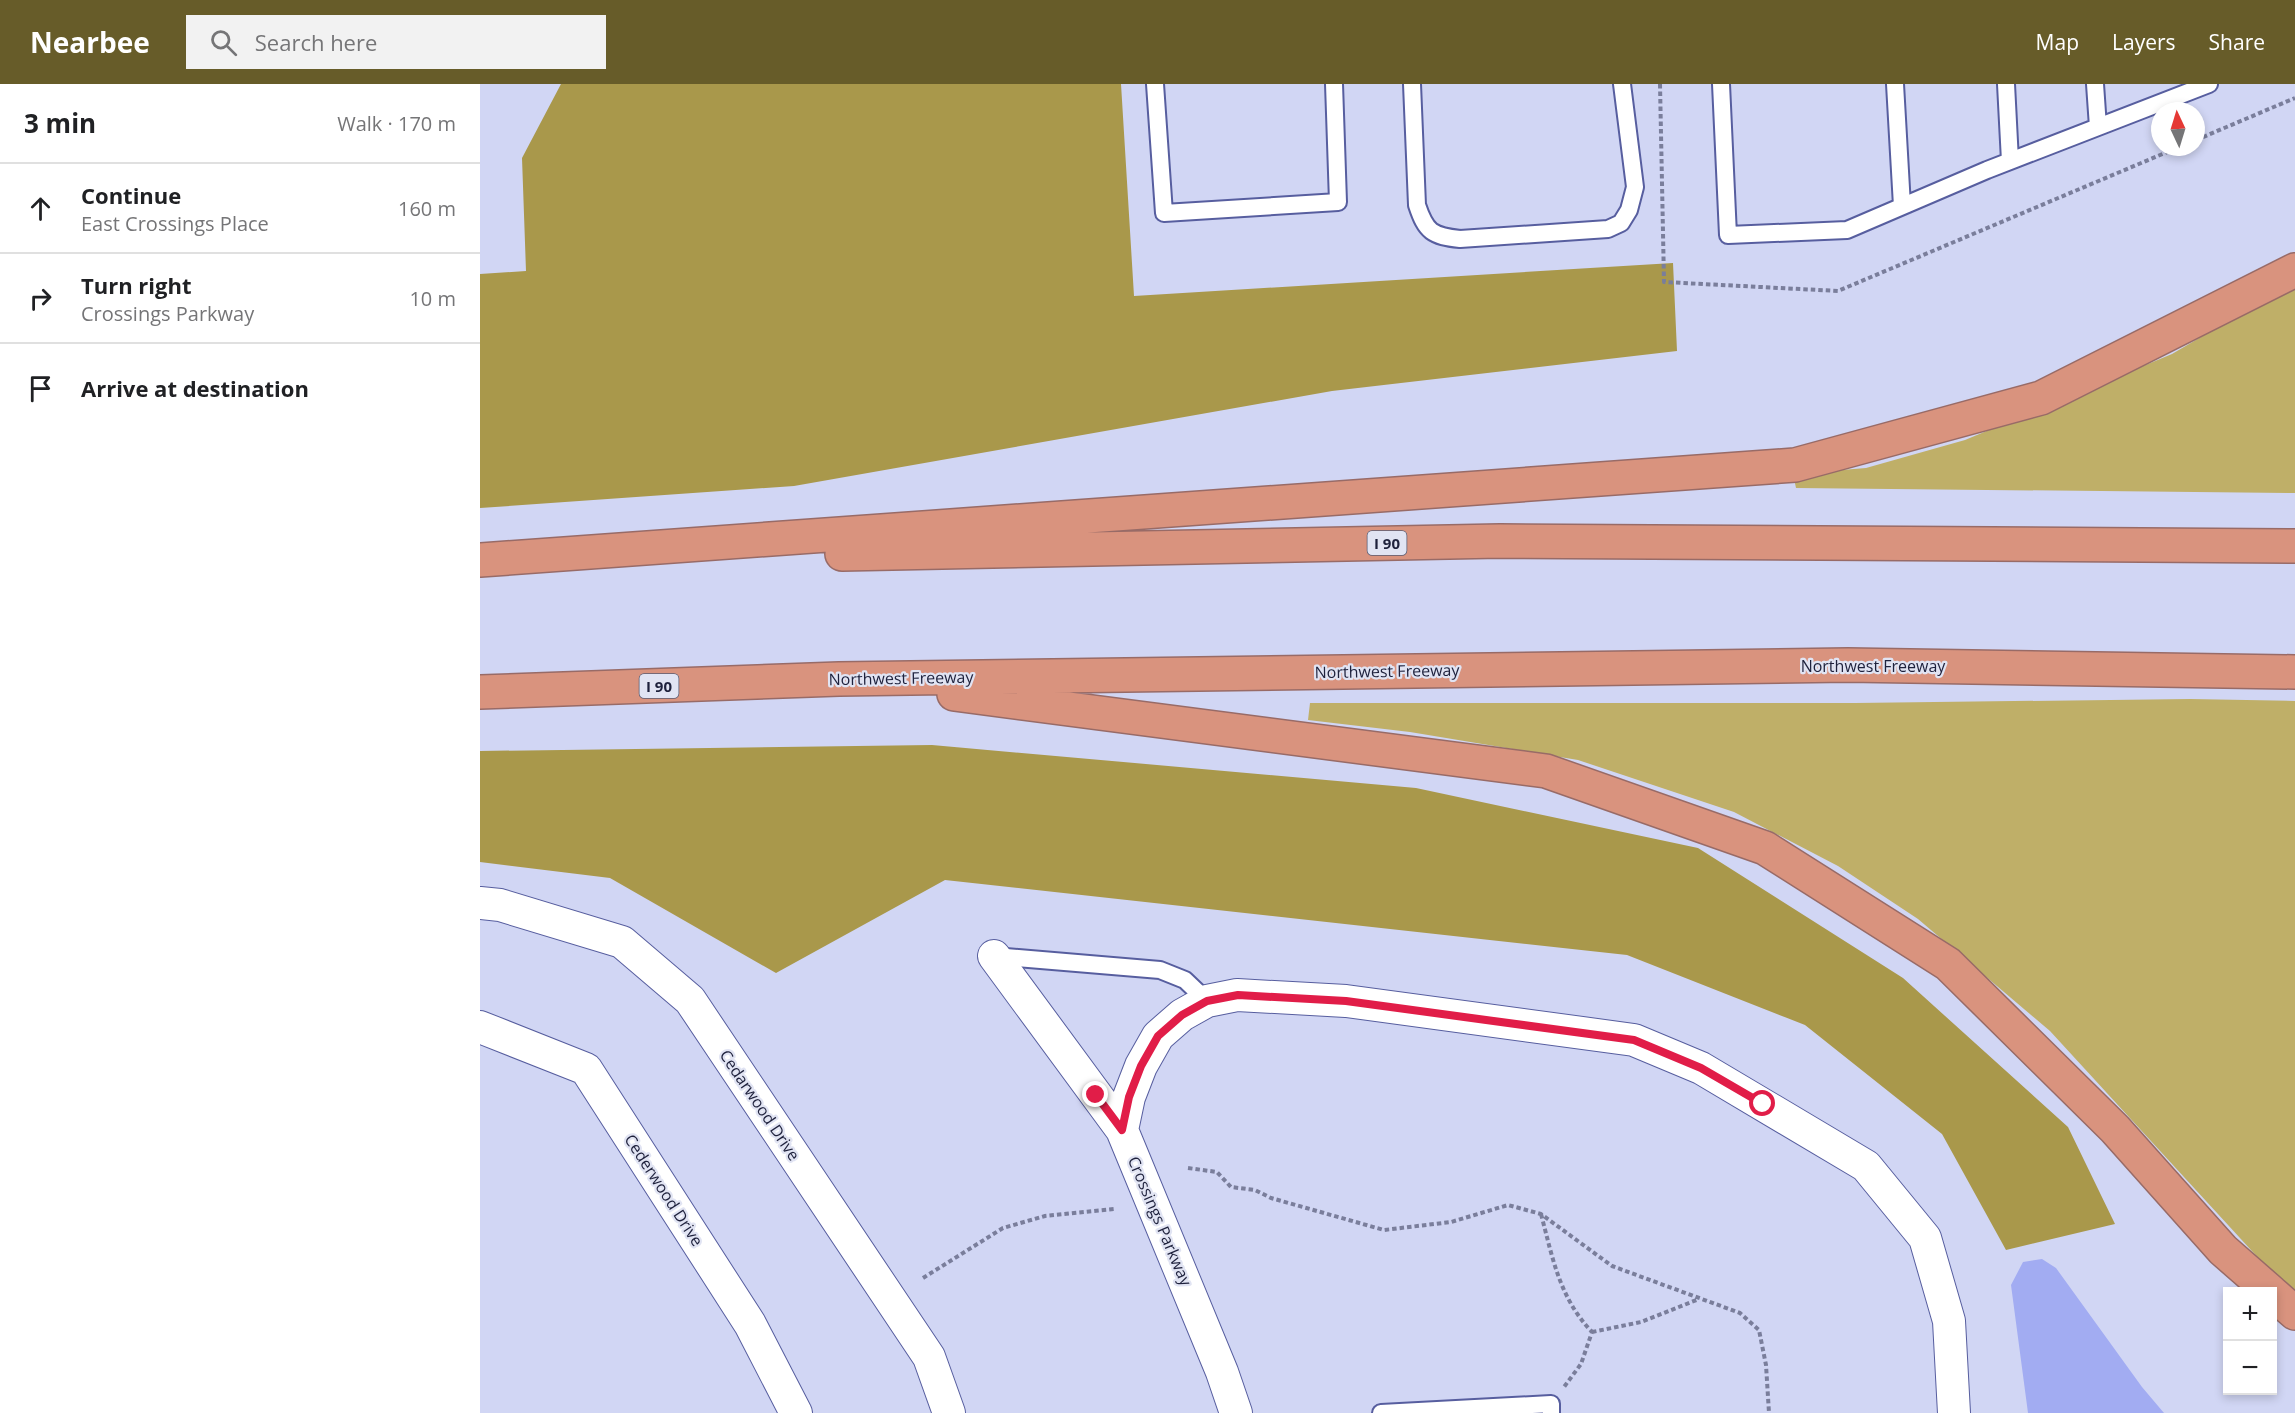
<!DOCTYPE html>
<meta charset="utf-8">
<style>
:root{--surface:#fff;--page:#f2f2f2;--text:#202124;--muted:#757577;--line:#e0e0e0;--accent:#675c29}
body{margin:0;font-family:"Open Sans",sans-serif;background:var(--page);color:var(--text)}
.controls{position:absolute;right:18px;bottom:18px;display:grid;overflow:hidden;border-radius:0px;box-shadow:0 3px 9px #0003}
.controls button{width:54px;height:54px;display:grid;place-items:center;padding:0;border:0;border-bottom:2px solid var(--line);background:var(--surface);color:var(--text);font:30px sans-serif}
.compass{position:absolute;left:1671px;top:18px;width:54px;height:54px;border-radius:50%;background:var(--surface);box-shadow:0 3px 9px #0003;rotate:356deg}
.stop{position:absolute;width:18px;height:18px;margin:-14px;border:4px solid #e11d48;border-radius:50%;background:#fff}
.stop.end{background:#e11d48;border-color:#fff;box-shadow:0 2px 6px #0008}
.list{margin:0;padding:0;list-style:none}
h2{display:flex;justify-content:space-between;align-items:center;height:78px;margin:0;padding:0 24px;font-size:26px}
h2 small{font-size:20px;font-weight:400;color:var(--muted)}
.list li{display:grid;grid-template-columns:39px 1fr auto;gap:18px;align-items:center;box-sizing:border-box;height:90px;padding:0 24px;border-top:2px solid var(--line)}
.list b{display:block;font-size:22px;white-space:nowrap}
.list p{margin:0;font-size:20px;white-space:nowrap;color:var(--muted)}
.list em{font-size:20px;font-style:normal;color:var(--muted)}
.icon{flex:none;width:33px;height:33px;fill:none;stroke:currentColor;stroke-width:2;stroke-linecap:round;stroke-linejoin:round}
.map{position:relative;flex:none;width:1815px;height:1329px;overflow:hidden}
header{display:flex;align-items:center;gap:36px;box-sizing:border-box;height:84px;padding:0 30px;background:var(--accent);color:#fff}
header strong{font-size:28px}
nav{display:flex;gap:33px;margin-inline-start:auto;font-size:21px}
.search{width:420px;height:54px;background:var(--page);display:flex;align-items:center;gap:15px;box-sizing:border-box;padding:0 21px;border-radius:0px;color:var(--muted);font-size:22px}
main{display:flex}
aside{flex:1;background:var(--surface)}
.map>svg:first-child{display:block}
.green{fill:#bfaf68}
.forest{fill:#a9984b}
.water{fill:#a2acf2}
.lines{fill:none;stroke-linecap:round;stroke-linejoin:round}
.lane-casing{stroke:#575e9f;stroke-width:20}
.street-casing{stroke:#575e9f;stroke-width:34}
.highway-casing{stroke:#986b67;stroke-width:36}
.path{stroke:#7a7e9b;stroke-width:4;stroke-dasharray:4.5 3;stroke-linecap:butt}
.lane{stroke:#fff;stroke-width:16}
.street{stroke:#fff;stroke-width:32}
.highway{stroke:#d9937e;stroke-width:33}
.route{stroke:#e11d48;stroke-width:8}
.labels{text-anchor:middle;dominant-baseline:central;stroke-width:4.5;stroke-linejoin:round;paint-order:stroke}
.shield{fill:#e1e4f3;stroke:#585c73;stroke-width:1.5}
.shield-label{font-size:15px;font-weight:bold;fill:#1e213c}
.street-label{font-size:16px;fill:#1e213c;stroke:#e1e4f3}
</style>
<header>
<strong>Nearbee</strong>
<div class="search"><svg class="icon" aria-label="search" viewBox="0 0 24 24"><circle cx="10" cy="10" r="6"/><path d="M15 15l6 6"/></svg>Search here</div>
<nav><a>Map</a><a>Layers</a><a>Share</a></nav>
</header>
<main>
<aside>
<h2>3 min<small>Walk · 170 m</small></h2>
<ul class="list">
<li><svg class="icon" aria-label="ahead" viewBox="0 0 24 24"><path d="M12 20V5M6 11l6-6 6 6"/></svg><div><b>Continue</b><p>East Crossings Place</p></div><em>160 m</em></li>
<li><svg class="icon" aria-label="right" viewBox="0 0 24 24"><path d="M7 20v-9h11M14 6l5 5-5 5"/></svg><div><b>Turn right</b><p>Crossings Parkway</p></div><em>10 m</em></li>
<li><svg class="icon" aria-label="arrive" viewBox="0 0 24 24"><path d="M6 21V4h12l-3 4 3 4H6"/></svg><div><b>Arrive at destination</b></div></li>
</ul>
</aside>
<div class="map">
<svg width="1815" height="1329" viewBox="0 0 1815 1329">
<rect width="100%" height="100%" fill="#d1d6f4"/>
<path class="green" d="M1815 198V409L1316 404 1313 390 1386 384 1485 356 1692 270Z
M1710 615 1815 617V1209L1793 1190 1570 947 1438 835 1358 782 1254 728 1098 676 930 648 828 636 830 619H1375Z"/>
<path class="forest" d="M81 0H641L654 212 1193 179 1197 267 852 307 314 402 0 424V190L46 187 42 74Z
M452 661 936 704 1218 764 1423 894 1588 1043 1635 1140 1526 1166 1462 1050 1325 941 1147 871 465 796 296 889 130 794 0 778V667Z"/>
<path class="water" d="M1562 1175 1576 1184 1662 1303 1684 1329H1548L1531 1201 1543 1178Z"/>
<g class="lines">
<g class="lane-casing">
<path id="lane" d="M675 0 684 129 858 118 854 0
M932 0 937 121C946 148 952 152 980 155L1128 145 1141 139 1149 126 1155 103 1142 0
M1241 0 1248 151 1367 146 1507 86 1729 0
M1415 0 1422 122
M1526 0 1530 77
M1615 0 1618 43
M514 872 680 886 705 896 727 917
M901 1329 1071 1320V1329"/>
</g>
<g class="street-casing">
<path id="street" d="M0 819 20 821 142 858 210 916 449 1273 469 1329
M514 872 642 1046 742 1288 756 1329
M0 943 106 985 270 1240 316 1329
M642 1046 649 1013 661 982 678 952 702 931 727 917 757 911 866 917 1154 956 1221 984 1386 1082 1445 1154 1469 1237 1474 1329"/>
</g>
<g class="highway-casing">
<path id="highway" d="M362 470 1020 457 1815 462
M0 476 1315 381 1561 314 1815 186
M0 608 359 595 1368 581 1815 588
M474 610 1066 687 1285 764 1468 880 1635 1045 1743 1166 1791 1208
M1792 1209 1815 1229"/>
</g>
<path class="path" d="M1180 0 1184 198 1358 207 1699 63
M1716 56 1815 14
M708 1084 737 1088 751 1103 775 1106 791 1114 904 1146 971 1138 1028 1121 1061 1130 1132 1182 1260 1229 1279 1246 1286 1281 1289 1329
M1061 1130C1073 1175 1079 1213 1112 1248L1101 1280 1084 1303
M443 1194 523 1144 565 1132 634 1125
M1112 1248 1161 1238 1219 1215"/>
<use href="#lane" class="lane"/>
<use href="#street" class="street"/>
<use href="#highway" class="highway"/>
</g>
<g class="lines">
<path class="route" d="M616 1011 642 1046 649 1013 661 982 678 952 702 931 727 917 758 911 866 917 1154 956 1221 984 1283 1020"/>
</g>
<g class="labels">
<g class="shield">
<rect x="887.5" y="447" width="39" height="24" rx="4.5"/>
<rect x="159.5" y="590" width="39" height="24" rx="4.5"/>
</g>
<g class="shield-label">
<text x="907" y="459">I 90</text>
<text x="179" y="602">I 90</text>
</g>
<g class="street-label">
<text x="1393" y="582">Northwest Freeway</text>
<text transform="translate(907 587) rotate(-1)">Northwest Freeway</text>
<text transform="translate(421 594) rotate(-1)">Northwest Freeway</text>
<text transform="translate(280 1021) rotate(56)">Cedarwood Drive</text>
<text transform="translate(184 1106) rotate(57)">Cederwood Drive</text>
<text transform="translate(680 1137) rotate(67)">Crossings Parkway</text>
</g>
</g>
</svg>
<div class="controls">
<button>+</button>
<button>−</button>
</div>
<svg class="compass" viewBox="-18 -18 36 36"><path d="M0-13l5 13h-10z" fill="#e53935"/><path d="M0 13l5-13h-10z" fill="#757577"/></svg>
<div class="stop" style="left:1283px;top:1020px"></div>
<div class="stop end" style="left:616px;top:1011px"></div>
</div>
</main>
